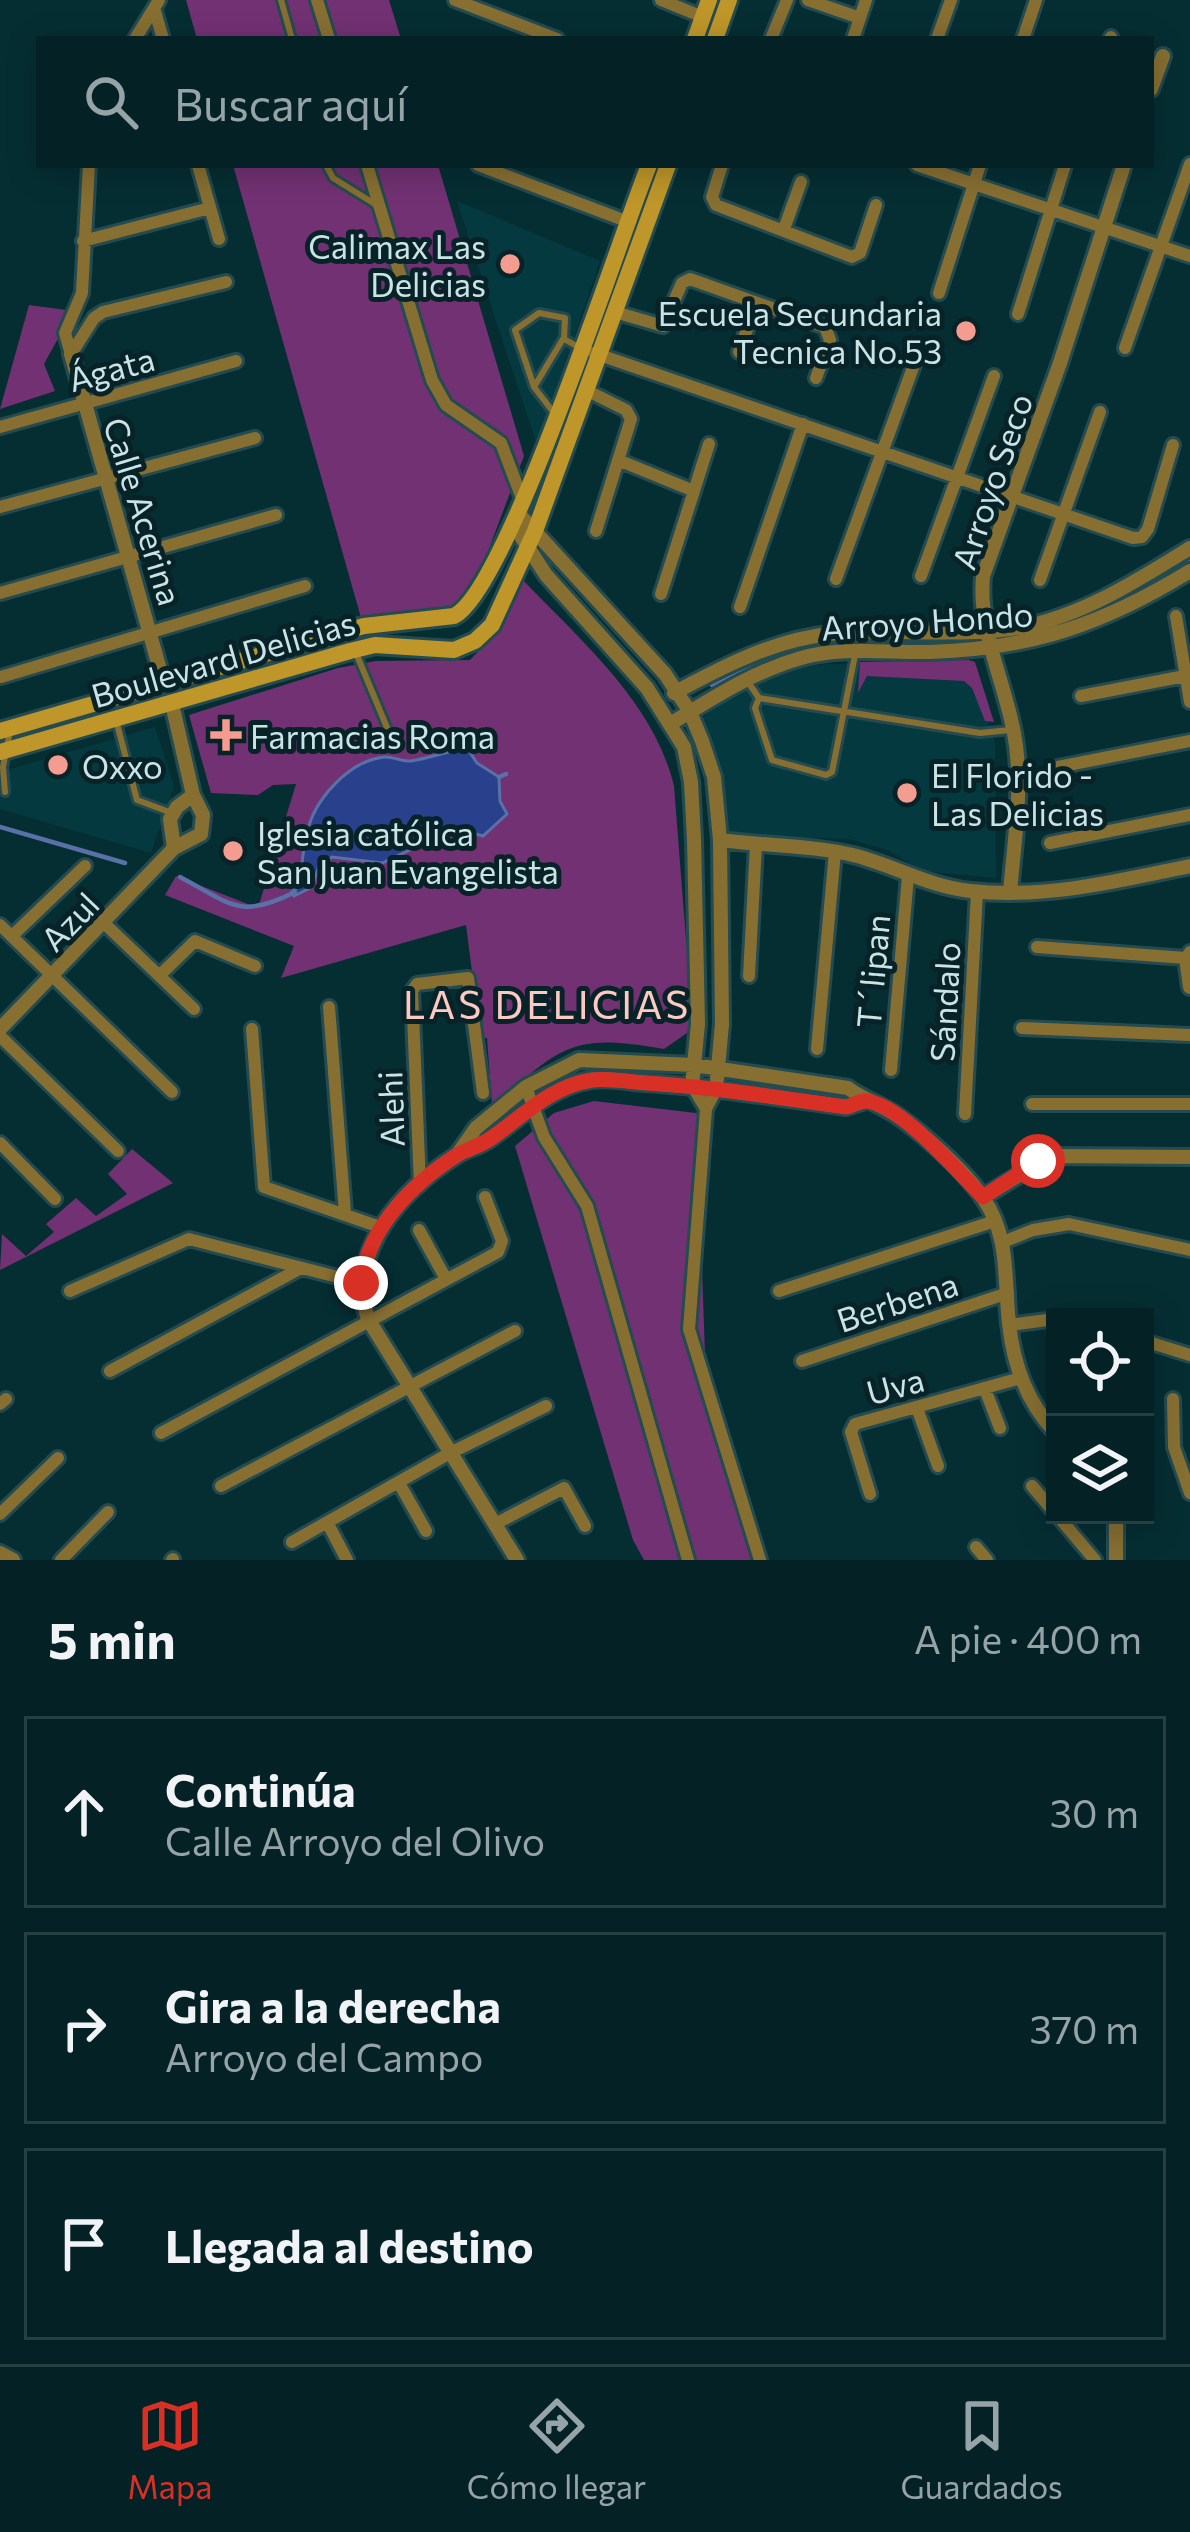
<!DOCTYPE html>
<html lang="es">
<meta charset="utf-8">
<style>
:root{--surface:#042226;--page:#0d2a2e;--text:#f1f3f6;--muted:#97a4a7;--line:#253f43;--accent:#d93025}
body{margin:0;font-family:Commissioner,sans-serif;background:var(--page);color:var(--text)}
.controls{position:absolute;right:36px;bottom:36px;display:grid;overflow:hidden;border-radius:0px;box-shadow:0 6px 30px #0003}
.controls button{width:108px;height:108px;display:grid;place-items:center;padding:0;border:0;border-bottom:3px solid var(--line);background:var(--surface);color:var(--text);font:60px sans-serif}
.stop{position:absolute;width:36px;height:36px;margin:-27px;border:9px solid #d93025;border-radius:50%;background:#fff}
.stop.end{background:#d93025;border-color:#fff;box-shadow:0 3px 12px #0008}
.list{margin:0;padding:0;list-style:none}
h2{display:flex;justify-content:space-between;align-items:center;height:156px;margin:0;padding:0 48px;font-size:51px}
h2 small{font-size:39px;font-weight:400;color:var(--muted)}
.list li{display:grid;grid-template-columns:78px 1fr auto;gap:36px;align-items:center;box-sizing:border-box;height:192px;margin:0 24px 24px;padding:0 24px;border:3px solid var(--line);border-radius:0px}
.list b{display:block;font-size:45px;white-space:nowrap}
.list p{margin:0;font-size:39px;white-space:nowrap;color:var(--muted)}
.list em{font-size:39px;font-style:normal;color:var(--muted)}
.icon{flex:none;width:66px;height:66px;fill:none;stroke:currentColor;stroke-width:2;stroke-linecap:round;stroke-linejoin:round}
.map{position:relative;flex:none;width:1190px;height:1560px;overflow:hidden}
.search{position:absolute;background:var(--surface);box-shadow:0 6px 30px #0003;left:36px;right:36px;top:36px;height:132px;display:flex;align-items:center;gap:30px;box-sizing:border-box;padding:0 42px;border-radius:0px;color:var(--muted);font-size:45px}
.sheet{height:804px;background:var(--surface)}
nav{display:flex;justify-content:space-around;align-items:center;box-sizing:border-box;height:168px;border-top:3px solid var(--line);background:var(--surface);font-size:33px;color:var(--muted)}
nav a{display:grid;justify-items:center;gap:6px}
nav .on{color:var(--accent)}
.map>svg:first-child{display:block}
.built{fill:#04393f}
.green{fill:#723173}
.water{fill:#29408c;stroke:#5971a7;stroke-width:3}
.lines{fill:none;stroke-linecap:round;stroke-linejoin:round}
.stream{stroke:#5971a7;stroke-width:4.5}
.service-casing{stroke:#244b50;stroke-width:12}
.minor-casing{stroke:#244b50;stroke-width:18}
.tertiary-casing{stroke:#244b50;stroke-width:20}
.secondary-casing{stroke:#244b50;stroke-width:22}
.service{stroke:#876f32;stroke-width:6}
.minor{stroke:#876f32;stroke-width:12}
.tertiary{stroke:#876f32;stroke-width:14}
.secondary{stroke:#be9629;stroke-width:16}
.route{stroke:#d93025;stroke-width:15}
.poi-dot{fill:#f59c91;stroke:#082327;stroke-width:4.5}
.labels{text-anchor:middle;dominant-baseline:central;stroke-width:10;stroke-linejoin:round;paint-order:stroke}
.poi-label{font-size:33px;fill:#c9e3e6;stroke:#082327;text-anchor:start}
.street-label{font-size:33px;fill:#c9e3e6;stroke:#082327}
.quarter-label{font-size:39px;letter-spacing:3px;fill:#fdc9c2;stroke:#082327}
</style>
<div class="map">
<svg width="1190" height="1560" viewBox="0 0 1190 1560">
<rect width="100%" height="100%" fill="#052e33"/>
<path class="built" d="M457 201 600 261 537 445 492 309Z
M829 664 970 667 995 743 996 878 922 871 888 850 849 839 722 835 699 738 704 716 735 692 791 668Z
M155 727 174 786 151 853 0 809V772Z"/>
<path class="green" d="M186 0H389L401 39H197Z
M233 165H438L524 456 465 612 365 632Z
M29 305 66 310 61 333 44 364 55 391 0 409Z
M522 579C580 640 654 702 674 786L692 1016 687 1033 664 1049C568 1032 563 1048 492 1105L487 1038H483L482 1003H476L466 925 281 978 294 946 165 895 176 876 258 908 296 784 273 785 258 795 211 793 189 715 338 668 376 661 470 660 495 634Z
M969 660 975 662 994 722 985 721 972 688 964 681 867 676 858 693 860 662Z
M594 1101 713 1115 700 1210 705 1355 768 1560H644L633 1540 515 1146 554 1113Z
M132 1149 173 1183 0 1270 2 1234 26 1256 54 1232 46 1224 76 1198 96 1216 127 1194 108 1174Z"/>
<path class="water" d="M467 748 477 763 499 777 500 801 507 814 483 836 462 830 446 833 382 863 332 857 319 866 312 887 294 896 292 892 305 881C299 864 304 851 307 834 313 801 348 761 384 757 394 756 400 762 411 761 430 758 448 751 467 748Z"/>
<g class="lines">
<path class="stream" d="M1107 608 1190 558
M712 685C787 650 823 642 906 645
M499 777 506 774
M0 827 125 863
M180 877C231 904 240 920 295 892"/>
<g class="service-casing">
<path id="service" d="M281 0 292 39
M326 165 333 178 378 206
M534 387 563 339
M554 413 534 387 515 330 539 313 565 318 564 339 582 349
M356 653 388 730 369 739
M748 682 759 698 755 708 772 760 826 775 832 772 855 655
M759 698 980 733 1010 730
M117 724 137 800 172 813
M5 792 3 767 10 731"/>
</g>
<g class="minor-casing">
<path id="minor" d="M317 0 329 39
M455 0 557 39
M661 0 703 17
M808 0 860 18
M154 8 163 39
M135 39 159 0
M771 39 787 0
M853 39 866 0
M937 39 951 0
M1023 39 1036 0
M1110 39 1111 37
M198 165 219 239
M367 165 432 380 446 405 501 443 523 501
M478 165 626 221
M722 165 712 197 716 205 852 257 860 253 876 205
M917 165 1190 256
M784 229 801 182
M83 241 210 208
M939 293 980 165
M615 312 663 326 682 283 690 279 825 327 830 340 816 378
M1018 314 1065 165
M1125 348 1190 164
M739 352 756 303
M594 353 1133 538 1142 537 1148 529 1173 445
M71 354 65 333 82 293 89 165
M71 354 94 318 103 312 226 282
M586 390 626 410 631 419 596 531
M0 427 236 361
M618 460 694 491
M0 507 255 438
M921 576 994 376
M836 579 919 351
M1040 580 1100 412
M0 593 276 515
M661 594 709 444
M740 607 803 424
M1176 616 1190 702
M1 677 305 586
M1081 696 1185 676
M1058 767 1190 741
M1050 843 1190 815
M105 924 194 1009
M0 925 172 1092
M12 936 85 866
M1037 947 1186 958 1190 952
M160 975 195 941 255 966
M749 976 756 845
M329 1007 345 1213
M1022 1028 1190 1035
M252 1029 264 1187 380 1227
M0 1036 118 1151
M817 1049 835 852
M891 1070 908 876
M692 1086 706 1109 716 1090
M526 1087 544 1137 587 1206 688 1560
M1032 1104H1190
M706 1109 689 1329 760 1560
M965 1114 977 892
M0 1143 55 1199
M420 1185 412 991 417 984 468 978 483 1093
M419 1230 446 1279
M1003 1242 1033 1230 1069 1224 1190 1250
M70 1291 189 1239 361 1283
M779 1291 995 1221
M1009 1325 1055 1319
M1145 1341 1190 1355
M802 1361 1008 1293
M110 1371 301 1268
M985 1389 1000 1428
M1173 1399 1174 1447 1190 1493
M0 1404 6 1399
M917 1408 938 1466
M161 1433 498 1252 502 1241 485 1197
M399 1483 426 1531
M221 1486 515 1331
M1032 1486 1055 1513
M870 1494 851 1432 855 1424 1021 1378
M0 1514 58 1458
M1057 1515 1095 1560
M328 1524 347 1560
M495 1524 564 1488 585 1526
M292 1542 450 1453 546 1406
M976 1547 987 1560
M61 1560 108 1512
M172 1560 173 1559"/>
</g>
<g class="tertiary-casing">
<path id="tertiary" d="M1151 89 1163 56
M71 354 164 684
M518 513 665 674 690 712 702 741 714 777 720 840 722 1024 717 1079
M513 524 546 575 647 688 684 747 691 782 694 839 698 1024 692 1086
M674 693C722 667 774 640 829 634 894 627 958 639 1023 627 1084 615 1138 580 1190 548
M670 724C713 698 752 672 801 658 842 646 888 653 930 652 1031 649 1104 624 1190 571
M720 840C765 846 814 845 857 856 897 867 930 887 971 891 1046 899 1117 881 1190 866
M174 848 170 819 177 807 193 795
M1010 893C1014 841 1024 785 1014 733 1004 680 978 630 983 576L1060 363 1124 165
M1186 958 1190 987
M0 1029 174 848 201 834 203 815 193 795 172 704
M457 1155 476 1128 526 1087 579 1060 694 1065 848 1088C861 1098 874 1102 888 1110 916 1126 965 1171 983 1198 1010 1236 1004 1280 1009 1323 1013 1363 1027 1402 1055 1432
M983 1197 1050 1156 1190 1157
M0 1553 13 1560
M517 1560 368 1319C346 1250 402 1190 457 1155 467 1149 480 1146 490 1139 522 1117 551 1086 591 1080 609 1077 629 1082 646 1083 713 1087 780 1098 846 1107L865 1101
M1116 1560V1515"/>
</g>
<g class="secondary-casing">
<path id="secondary" d="M695 39 709 0
M715 39 729 0
M0 731 330 635 364 626 454 616C507 591 619 239 649 165
M0 752 350 651 375 645 454 650 475 641 492 625 535 531 668 165"/>
</g>
<use href="#service" class="service"/>
<use href="#minor" class="minor"/>
<use href="#tertiary" class="tertiary"/>
<use href="#secondary" class="secondary"/>
</g>
<g class="lines">
<path class="route" d="M361 1283C367 1229 412 1184 457 1155 467 1149 480 1146 490 1139 522 1117 551 1086 592 1080 609 1078 629 1082 646 1083 713 1087 780 1098 847 1107 853 1105 859 1101 865 1101 899 1102 959 1173 983 1197L1038 1161"/>
</g>
<g class="poi-dot">
<circle cx="510" cy="264" r="12"/>
<circle cx="966" cy="331" r="12"/>
<path d="M220 717h12v12h12v12h-12v12h-12v-12h-12v-12h12z"/>
<circle cx="58" cy="765" r="12"/>
<circle cx="907" cy="793" r="12"/>
<circle cx="233" cy="851" r="12"/>
</g>
<g class="labels">
<g class="poi-label">
<text x="486" y="245" text-anchor="end">Calimax Las<tspan x="486" dy="38">Delicias</tspan></text>
<text x="942" y="312" text-anchor="end">Escuela Secundaria<tspan x="942" dy="38">Tecnica No.53</tspan></text>
<text x="250" y="735">Farmacias Roma</text>
<text x="82" y="765">Oxxo</text>
<text x="931" y="774">El Florido -<tspan x="931" dy="38">Las Delicias</tspan></text>
<text x="257" y="832">Iglesia católica<tspan x="257" dy="38">San Juan Evangelista</tspan></text>
</g>
<g class="street-label">
<text transform="translate(111 368) rotate(-15)">Ágata</text>
<text transform="translate(991 481) rotate(-71)">Arroyo Seco</text>
<text transform="translate(144 511) rotate(73)">Calle Acerina</text>
<text transform="translate(927 620) rotate(-4)">Arroyo Hondo</text>
<text transform="translate(223 658) rotate(-16)">Boulevard Delicias</text>
<text transform="translate(69 921) rotate(-46)">Azul</text>
<text transform="translate(872 971) rotate(-85)">T´lipan</text>
<text transform="translate(944 1002) rotate(-87)">Sándalo</text>
<text transform="translate(390 1109) rotate(-92)">Alehi</text>
<text transform="translate(897 1301) rotate(-18)">Berbena</text>
<text transform="translate(895 1385) rotate(-15)">Uva</text>
</g>
<g class="quarter-label">
<text x="547" y="1003">LAS DELICIAS</text>
</g>
</g>
</svg>
<div class="controls">
<button><svg class="icon" aria-label="locate" viewBox="0 0 24 24"><circle cx="12" cy="12" r="6"/><path d="M12 2v4M12 18v4M2 12h4M18 12h4"/></svg></button>
<button><svg class="icon" aria-label="layers" viewBox="0 0 24 24"><path d="M12 4l9 5-9 5-9-5zM3 14l9 5 9-5"/></svg></button>
</div>
<div class="stop" style="left:1038px;top:1161px"></div>
<div class="stop end" style="left:361px;top:1283px"></div>
<div class="search"><svg class="icon" aria-label="search" viewBox="0 0 24 24"><circle cx="10" cy="10" r="6"/><path d="M15 15l6 6"/></svg>Buscar aquí</div>
</div>
<section class="sheet">
<h2>5 min<small>A pie · 400 m</small></h2>
<ul class="list">
<li><svg class="icon" aria-label="ahead" viewBox="0 0 24 24"><path d="M12 20V5M6 11l6-6 6 6"/></svg><div><b>Continúa</b><p>Calle Arroyo del Olivo</p></div><em>30 m</em></li>
<li><svg class="icon" aria-label="right" viewBox="0 0 24 24"><path d="M7 20v-9h11M14 6l5 5-5 5"/></svg><div><b>Gira a la derecha</b><p>Arroyo del Campo</p></div><em>370 m</em></li>
<li><svg class="icon" aria-label="arrive" viewBox="0 0 24 24"><path d="M6 21V4h12l-3 4 3 4H6"/></svg><div><b>Llegada al destino</b></div></li>
</ul>
</section>
<nav>
<a class="on"><svg class="icon" aria-label="map" viewBox="0 0 24 24"><path d="M3 6l6-2 6 2 6-2v14l-6 2-6-2-6 2zM9 4v14M15 6v14"/></svg>Mapa</a>
<a><svg class="icon" aria-label="directions" viewBox="0 0 24 24"><path d="M12 3l9 9-9 9-9-9zM9 14v-3h6M13 9l2 2-2 2"/></svg>Cómo llegar</a>
<a><svg class="icon" aria-label="saved" viewBox="0 0 24 24"><path d="M7 4h10v16l-5-4-5 4z"/></svg>Guardados</a>
</nav>
